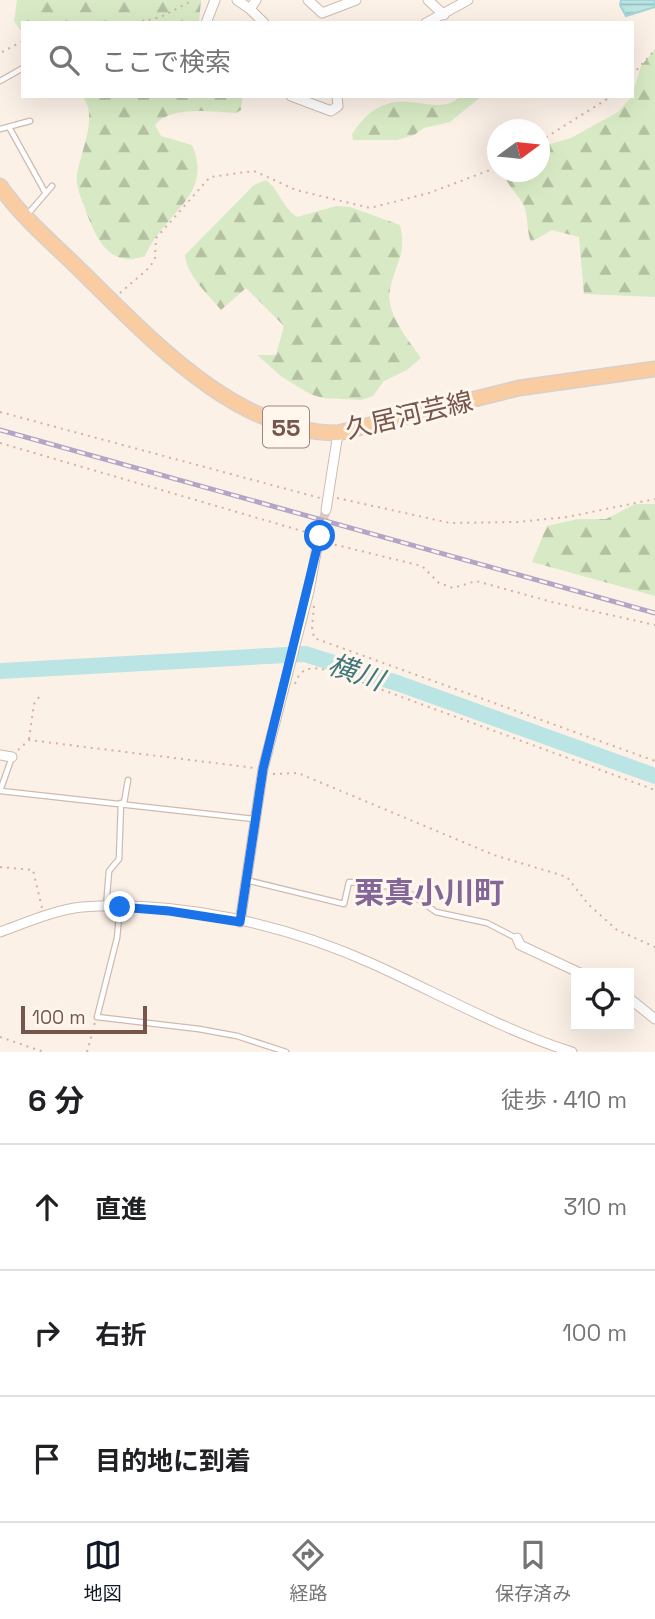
<!DOCTYPE html>
<html lang="ja">
<meta charset="utf-8">
<style>
:root{--surface:#fff;--page:#f2f2f2;--text:#202124;--muted:#757577;--line:#e0e0e0;--accent:#111827}
body{margin:0;font-family:"Space Grotesk","Noto Sans JP",sans-serif;background:var(--page);color:var(--text)}
.controls{position:absolute;right:21px;bottom:21px;display:grid;overflow:hidden;border-radius:0px;box-shadow:0 7px 28px #0002}
.controls button{width:63px;height:63px;display:grid;place-items:center;padding:0;border:0;border-bottom:2px solid var(--line);background:var(--surface);color:var(--text);font:35px sans-serif}
.compass{position:absolute;left:487px;top:119px;width:63px;height:63px;border-radius:50%;background:var(--surface);box-shadow:0 7px 28px #0002;rotate:75deg}
.scale{position:absolute;left:21px;bottom:18px;width:126px;box-sizing:border-box;padding-left:7px;border:4px solid #75554c;border-top:0;font-size:19px;line-height:24px;white-space:nowrap;color:#75554c;-webkit-text-stroke:5px #fff6ed;paint-order:stroke}
.stop{position:absolute;width:21px;height:21px;margin:-16px;border:5px solid #1a73e8;border-radius:50%;background:#fff}
.stop.end{background:#1a73e8;border-color:#fff;box-shadow:0 2px 7px #0008}
.list{margin:0;padding:0;list-style:none}
h2{display:flex;justify-content:space-between;align-items:center;height:91px;margin:0;padding:0 28px;font-size:30px}
h2 small{font-size:23px;font-weight:400;color:var(--muted)}
.list li{display:grid;grid-template-columns:46px 1fr auto;gap:21px;align-items:center;box-sizing:border-box;height:126px;padding:0 28px;border-top:2px solid var(--line)}
.list b{display:block;font-size:26px;white-space:nowrap}
.list em{font-size:23px;font-style:normal;color:var(--muted)}
.icon{flex:none;width:38px;height:38px;fill:none;stroke:currentColor;stroke-width:2;stroke-linecap:round;stroke-linejoin:round}
.map{position:relative;flex:none;width:655px;height:1052px;overflow:hidden}
.search{position:absolute;background:var(--surface);box-shadow:0 7px 28px #0002;left:21px;right:21px;top:21px;height:77px;display:flex;align-items:center;gap:18px;box-sizing:border-box;padding:0 24px;border-radius:0px;color:var(--muted);font-size:26px}
.sheet{height:469px;background:var(--surface)}
nav{display:flex;justify-content:space-around;align-items:center;box-sizing:border-box;height:98px;border-top:2px solid var(--line);background:var(--surface);font-size:19px;color:var(--muted)}
nav a{display:grid;justify-items:center;gap:4px}
nav .on{color:var(--accent)}
.map>svg:first-child{display:block}
.forest{fill:url(#forest-firs)}
.water{fill:url(#water-rules);stroke:#a2d5d7;stroke-width:2}
.lines{fill:none;stroke-linecap:round;stroke-linejoin:round}
.river{stroke:#bbe5e5;stroke-width:16}
.minor-tunnel{stroke:#dacac0;stroke-width:9;stroke-dasharray:9 4.5;stroke-linecap:butt}
.service-casing{stroke:#d0bab0;stroke-width:7}
.minor-casing{stroke:#d0bab0;stroke-width:11}
.primary-casing{stroke:#d8cfcd;stroke-width:17}
.path{stroke:#d6b0a2;stroke-width:2;stroke-dasharray:2 5;stroke-linecap:butt}
.service{stroke:#fff;stroke-width:4.5}
.minor{stroke:#fff;stroke-width:9}
.primary{stroke:#f9cda1;stroke-width:14}
.rail-casing{stroke:#b3a5c6;stroke-width:5}
.rail{stroke:#fff6ed;stroke-width:2.5;stroke-dasharray:8;stroke-linecap:butt}
.route{stroke:#1a73e8;stroke-width:9}
.labels{text-anchor:middle;dominant-baseline:central;stroke-width:6;stroke-linejoin:round;paint-order:stroke}
.shield{fill:#fff6ed;stroke:#9e857c;stroke-width:2}
.shield-label{font-size:24px;font-weight:bold;fill:#75554c}
.street-label{font-size:26px;fill:#75554c;stroke:#fff6ed}
.water-label{font-size:28px;font-style:italic;fill:#40787a;stroke:#fff6ed}
.quarter-label{font-size:30px;font-weight:bold;fill:#826798;stroke:#fff6ed}
</style>
<div class="map">
<svg width="655" height="1052" viewBox="0 0 655 1052">
<defs>
<pattern id="forest-firs" width="22" height="20" patternUnits="userSpaceOnUse" patternTransform="scale(1.75)"><rect width="22" height="20" fill="#d8eac5"/><path d="M5 1l3.5 6h-7zM16 11l3.5 6h-7z" fill="#b4c0a2"/></pattern>
<pattern id="water-rules" width="6" height="5" patternUnits="userSpaceOnUse" patternTransform="scale(1.75)"><rect width="6" height="5" fill="#bbe5e5"/><path d="M0 2.5h6" fill="none" stroke="#9dbcbc"/></pattern>
</defs>
<rect width="100%" height="100%" fill="#fcf1e7"/>
<path class="forest" d="M17 0H201L199 23H23V34L14 21Z
M655 49V297L584 294 579 237 552 230 531 242C526 230 529 213 522 202 515 191 507 185 503 172H540V147L571 138 618 112 632 96 641 66Z
M82 96H243L241 110 236 113C214 112 171 105 155 125L161 136 192 145C214 196 165 211 145 256 110 269 96 239 86 211 82 200 75 185 77 174 81 150 99 115 82 96Z
M461 96H482L450 122 424 128 414 135 397 140H353L352 134C393 72 432 124 461 96Z
M266 180C280 191 282 207 297 217L336 206 350 207 400 225C407 254 396 262 390 289 385 313 408 339 421 358L407 370 384 381 373 396 361 400 323 398 310 394 282 377 257 355H276L284 326 246 288 221 310C208 294 187 276 185 255L254 185Z
M635 504H655V596L532 562 547 526 578 519H606Z"/>
<path class="water" d="M621 0H655V7L626 16 620 5Z"/>
<g class="lines">
<path class="river" d="M0 671 305 654 400 684 655 776"/>
<path class="minor-tunnel" d="M320 531 326 510"/>
<g class="service-casing">
<path id="service" d="M0 81 23 68
M9 127 45 192
M0 129 30 121
M27 215 52 186
M0 791 12 757
M1 791 254 819
M124 803 128 780
M246 880 344 904 349 882 402 888 436 912 487 923 516 938
M106 907 109 871 119 859 121 803
M120 907 117 938 97 1017 199 1029 237 1036 286 1052"/>
</g>
<g class="minor-casing">
<path id="minor" d="M237 0 250 9 256 0
M308 0 322 13 356 0
M428 0 444 15
M250 9 264 23
M206 23 215 0
M426 23 468 0
M291 96 331 111 338 106 337 96
M326 510 338 433
M0 755 12 757
M240 922 263 769 309 591 320 531
M0 932C25 923 54 910 82 907 178 900 285 924 373 964 439 994 503 1030 572 1052
M517 938 520 945 580 973
M629 998 655 1019"/>
</g>
<g class="primary-casing">
<path id="primary" d="M0 186C22 218 54 244 81 271 150 338 235 433 338 433L519 388 655 369"/>
</g>
<path class="path" d="M135 23 161 17 193 0
M2 52 23 41
M632 75 655 50
M540 141 612 96
M120 293 150 267 155 258 156 238 210 177 254 171 296 190 370 208 429 193 498 167
M0 412 320 498
M0 443 309 533
M337 498 450 523 517 522 567 517 655 499
M328 543 422 566 439 583 453 588 476 581 552 602 655 625
M314 606 312 627 314 638 655 761
M295 684C301 665 314 667 331 671L655 790
M29 739 34 704 39 697
M18 750 29 740 255 768
M273 774 298 773 494 855 567 877 588 904 617 930 655 947
M0 867 33 870 42 908
M0 1037 44 1052
M87 1052 95 1022"/>
<use href="#service" class="service"/>
<use href="#minor" class="minor"/>
<use href="#primary" class="primary"/>
<g class="rail-casing">
<path id="rail" d="M0 430 655 613"/>
</g>
<use href="#rail" class="rail"/>
</g>
<g class="lines">
<path class="route" d="M120 907 169 911 240 922 263 769 320 536"/>
</g>
<g class="labels">
<rect class="shield" x="263" y="406.5" width="46" height="41" rx="5"/>
<g class="shield-label">
<text x="286" y="427">55</text>
</g>
<g class="street-label">
<text transform="translate(409 415) rotate(-13)">久居河芸線</text>
</g>
<g class="water-label">
<text transform="translate(356 672) rotate(19)">横川</text>
</g>
<g class="quarter-label">
<text x="429" y="892">栗真小川町</text>
</g>
</g>
</svg>
<div class="controls">
<button><svg class="icon" aria-label="locate" viewBox="0 0 24 24"><circle cx="12" cy="12" r="6"/><path d="M12 2v4M12 18v4M2 12h4M18 12h4"/></svg></button>
</div>
<svg class="compass" viewBox="-18 -18 36 36"><path d="M0-13l5 13h-10z" fill="#e53935"/><path d="M0 13l5-13h-10z" fill="#757577"/></svg>
<div class="scale">100 m</div>
<div class="stop" style="left:320px;top:536px"></div>
<div class="stop end" style="left:120px;top:907px"></div>
<div class="search"><svg class="icon" aria-label="search" viewBox="0 0 24 24"><circle cx="10" cy="10" r="6"/><path d="M15 15l6 6"/></svg>ここで検索</div>
</div>
<section class="sheet">
<h2>6 分<small>徒歩 · 410 m</small></h2>
<ul class="list">
<li><svg class="icon" aria-label="ahead" viewBox="0 0 24 24"><path d="M12 20V5M6 11l6-6 6 6"/></svg><div><b>直進</b></div><em>310 m</em></li>
<li><svg class="icon" aria-label="right" viewBox="0 0 24 24"><path d="M7 20v-9h11M14 6l5 5-5 5"/></svg><div><b>右折</b></div><em>100 m</em></li>
<li><svg class="icon" aria-label="arrive" viewBox="0 0 24 24"><path d="M6 21V4h12l-3 4 3 4H6"/></svg><div><b>目的地に到着</b></div></li>
</ul>
</section>
<nav>
<a class="on"><svg class="icon" aria-label="map" viewBox="0 0 24 24"><path d="M3 6l6-2 6 2 6-2v14l-6 2-6-2-6 2zM9 4v14M15 6v14"/></svg>地図</a>
<a><svg class="icon" aria-label="directions" viewBox="0 0 24 24"><path d="M12 3l9 9-9 9-9-9zM9 14v-3h6M13 9l2 2-2 2"/></svg>経路</a>
<a><svg class="icon" aria-label="saved" viewBox="0 0 24 24"><path d="M7 4h10v16l-5-4-5 4z"/></svg>保存済み</a>
</nav>
